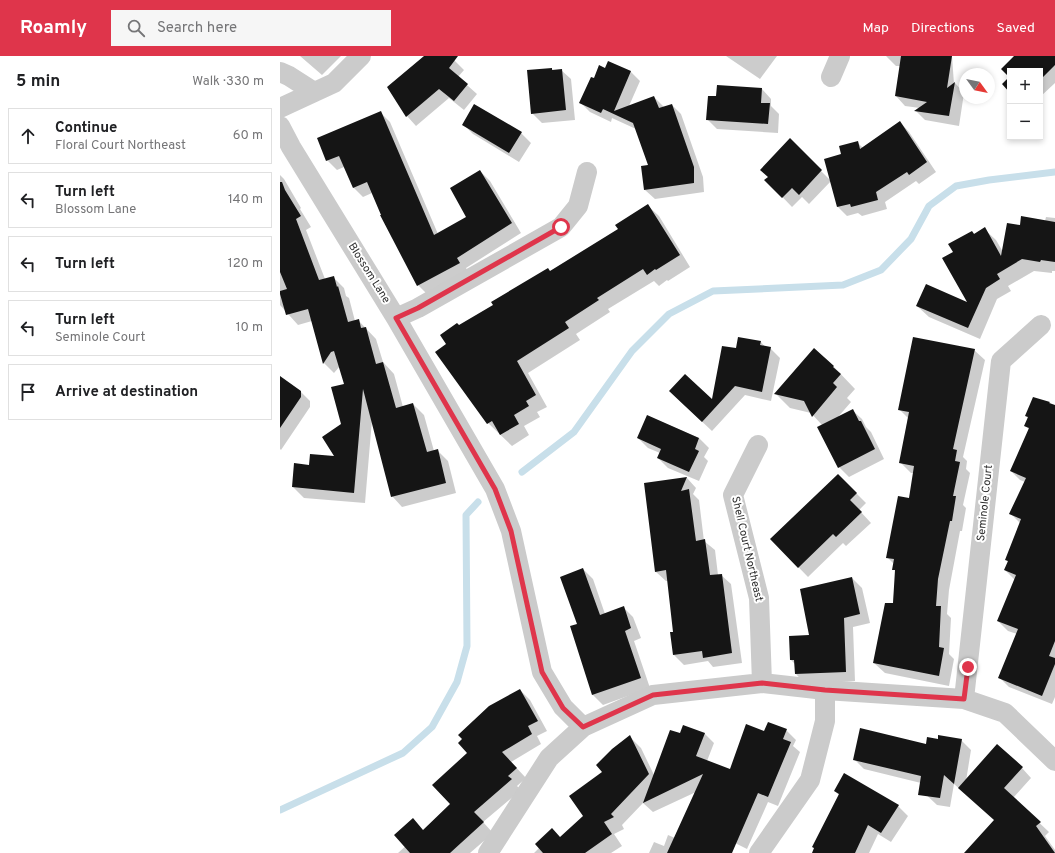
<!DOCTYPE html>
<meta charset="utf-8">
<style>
:root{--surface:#fff;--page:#f6f6f6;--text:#202124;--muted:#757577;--line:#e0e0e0;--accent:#df354b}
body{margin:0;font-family:Overpass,sans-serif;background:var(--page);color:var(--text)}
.controls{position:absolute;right:12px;top:12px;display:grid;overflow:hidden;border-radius:0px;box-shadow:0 2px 6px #0003}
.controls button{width:36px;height:36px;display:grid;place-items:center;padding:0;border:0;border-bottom:1px solid var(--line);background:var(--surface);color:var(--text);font:20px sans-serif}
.compass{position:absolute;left:679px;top:12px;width:36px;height:36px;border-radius:50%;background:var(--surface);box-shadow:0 2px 6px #0003;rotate:123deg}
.stop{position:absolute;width:12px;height:12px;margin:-9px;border:3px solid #df354b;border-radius:50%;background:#fff}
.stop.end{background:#df354b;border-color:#fff;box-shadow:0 1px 4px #0008}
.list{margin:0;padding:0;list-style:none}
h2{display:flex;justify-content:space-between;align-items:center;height:52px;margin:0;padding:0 16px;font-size:17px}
h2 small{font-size:13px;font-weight:400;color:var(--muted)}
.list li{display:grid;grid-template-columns:26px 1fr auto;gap:12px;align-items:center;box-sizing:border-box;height:56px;margin:0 8px 8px;padding:0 8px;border:1px solid var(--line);border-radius:0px}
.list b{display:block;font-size:15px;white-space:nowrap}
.list p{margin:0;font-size:13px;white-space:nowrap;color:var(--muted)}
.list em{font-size:13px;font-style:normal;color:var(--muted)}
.icon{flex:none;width:22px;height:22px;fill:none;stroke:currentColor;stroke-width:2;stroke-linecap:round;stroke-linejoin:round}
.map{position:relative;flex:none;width:775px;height:797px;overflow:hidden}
header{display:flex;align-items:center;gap:24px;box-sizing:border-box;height:56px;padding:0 20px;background:var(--accent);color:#fff}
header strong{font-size:19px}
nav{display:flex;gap:22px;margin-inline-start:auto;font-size:14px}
.search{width:280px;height:36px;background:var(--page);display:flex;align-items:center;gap:10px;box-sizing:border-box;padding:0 14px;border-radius:0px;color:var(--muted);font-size:15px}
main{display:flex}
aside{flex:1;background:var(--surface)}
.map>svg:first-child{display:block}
.shadow{fill:#0003}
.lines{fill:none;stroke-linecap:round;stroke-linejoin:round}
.stream{stroke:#c8dfea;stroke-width:7}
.building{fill:#151515}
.minor{stroke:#cbcbcb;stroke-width:20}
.route{stroke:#df354b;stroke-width:5}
.labels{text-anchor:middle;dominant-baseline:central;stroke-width:4;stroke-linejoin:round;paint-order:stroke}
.street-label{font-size:11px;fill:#2e2e2e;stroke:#fff}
</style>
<header>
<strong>Roamly</strong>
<div class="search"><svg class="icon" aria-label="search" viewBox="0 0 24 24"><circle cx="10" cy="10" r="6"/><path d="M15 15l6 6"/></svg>Search here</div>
<nav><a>Map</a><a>Directions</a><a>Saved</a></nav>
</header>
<main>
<aside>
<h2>5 min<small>Walk · 330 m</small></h2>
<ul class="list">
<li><svg class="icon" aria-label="ahead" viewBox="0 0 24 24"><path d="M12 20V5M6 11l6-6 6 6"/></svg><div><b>Continue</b><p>Floral Court Northeast</p></div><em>60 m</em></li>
<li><svg class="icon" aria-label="left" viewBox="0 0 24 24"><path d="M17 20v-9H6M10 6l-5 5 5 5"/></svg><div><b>Turn left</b><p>Blossom Lane</p></div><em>140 m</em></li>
<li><svg class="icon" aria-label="left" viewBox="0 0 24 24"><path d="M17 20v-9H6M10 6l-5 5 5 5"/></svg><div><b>Turn left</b></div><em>120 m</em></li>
<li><svg class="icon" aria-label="left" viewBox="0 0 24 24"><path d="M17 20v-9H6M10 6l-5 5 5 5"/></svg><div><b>Turn left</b><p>Seminole Court</p></div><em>10 m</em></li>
<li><svg class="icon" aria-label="arrive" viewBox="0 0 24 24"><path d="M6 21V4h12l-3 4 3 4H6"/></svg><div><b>Arrive at destination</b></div></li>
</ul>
</aside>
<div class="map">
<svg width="775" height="797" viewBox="0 0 775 797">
<rect width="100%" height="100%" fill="#fff"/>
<path class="shadow" d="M20 0H61L42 19Z
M146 0H170L184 14 178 21 197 38 184 54 169 42 136 70 127 60 108 31Z
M446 0H497L480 23Z
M606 0H672L674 28 675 27 684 37 679 70 645 64 636 55 640 52 625 50 616 40 620 10H616Z
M736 0H772L775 3V27L760 41V15H730V21L723 13Z
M272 13 273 14H281L291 23 295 64 262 67 252 57Z
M325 13 350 15 360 25 349 50 374 41 384 51 392 49 401 58 423 121 424 136 375 143 365 134 369 110 356 73 332 62 331 66 310 56 301 47 314 24Z
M482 33 491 43V50L499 58 498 77 437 73 427 63 437 42Z
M100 56 110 66 158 178 188 161 200 115 210 125 241 177 186 212 189 217 148 239 138 229 102 159 92 137 83 141 73 131 64 111 57 114 47 104Z
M620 66 629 76 656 116 639 128 636 125 605 146 607 153 582 160 578 157 567 160 558 151 551 125 529 148 522 141 512 151 486 124 489 121 510 84 550 124 562 99 577 86 583 92Z
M183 68 241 77 251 87 239 106 193 78Z
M0 119 4 123 21 152 20 153 31 171 26 174 45 223 53 221 64 232 66 240 69 242 75 265 78 264 96 283 103 306 114 318 123 351 133 348 144 359 154 395 157 394 168 405 176 437 122 451 112 440 92 364 85 447 24 442 13 431 30 410 56 401 62 369 65 329 60 310 54 317 44 307 32 265 18 269 0 249Z
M367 149 379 160 410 211 388 225 387 224 379 230 374 225 328 253 330 256 296 278 300 284 248 317 267 351 257 356 260 361 244 370 249 379 232 390 208 367 168 289 179 270 339 174Z
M766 161 775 162V215H772V217L754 215 728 230 731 235 717 243 700 283 649 261 637 250 689 248 674 196 692 176 695 178 704 173 716 184 723 196 740 170 765 165Z
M481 286 485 291 490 292 500 302 491 345 465 339 432 375 400 345H433L457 293Z
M534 294 554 311 575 333 567 342 571 346 558 361 572 354 582 363 586 371 591 376 604 403 569 421 559 411 542 369 531 357 510 352 496 338Z
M694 294 705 304 683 401 687 405 686 413 690 417 683 449 686 452 682 475H680L669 534 667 558 671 562 669 598 674 603 669 630 605 617 594 607 613 548 616 515 613 513 614 508 607 501 629 444 634 417H631L620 406 628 362 619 353Z
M0 331 20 335 30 345V351L1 394 0 393Z
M769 346 775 350V641L772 648 729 631 719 621 737 578 728 575 718 565 735 524 725 514 728 506 726 503 740 467 730 457 745 426 740 424 731 415 749 373 745 370 748 362 746 360Z
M368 360 419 382 429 392 424 401 428 405 419 425 388 412 378 402 380 397 368 392 358 382Z
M558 419 586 447 579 454 591 467 566 490 563 487 528 521 491 483Z
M407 422 416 432 413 438 419 444 424 485 435 494 438 519H441L451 528 462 607 433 611 428 605 404 609 394 599 391 577 394 576 388 525H386L376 516 365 428Z
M303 513 313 523 325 558 344 552 353 561 361 582 354 585 370 632 323 649 313 639 291 571 299 568Z
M572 522 582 532 590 567 573 571 575 625 525 628 516 618V609L511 604 531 580Z
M240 634 250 644 267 675 257 680 261 688 231 706 246 722 237 730 241 734 203 766 213 777 190 797H118L172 748 189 697Z
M506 674 516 684 513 690 520 696 498 750 488 746 467 793 455 787 451 797H369L374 786 384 790 388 779 395 782 416 736 373 756 363 747 342 769 344 773 334 778 342 790 331 797H254L260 791 281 782 305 760 324 716 350 681 361 692 374 719 400 678 424 677 434 687 427 705 450 714 485 676Z
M658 684H681L691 694 686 725 742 712 751 722 733 742 769 776 765 780 775 794V797H711L715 764 674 728 670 751 657 749 640 733 641 727 584 713 575 704 647 689Z
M555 735 618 750 628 760 611 786 598 778 589 797H533L535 793 533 791 559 739Z"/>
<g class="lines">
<path class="stream" d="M242 416 294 376 352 295 389 258 433 235 563 229 601 214 631 183 649 150 676 130 709 124 775 116
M0 754 123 697 152 671 177 626 187 590 186 459 198 446"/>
</g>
<path class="building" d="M144 0H178L169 12 188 28 174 45 159 33 126 61 107 31Z
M621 0H672L667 32 675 26 669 60 634 55 647 46 615 40Z
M734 0H775V9L760 24V15H730V37L722 28 729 21 721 13Z
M328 5 351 15 334 55 374 40 379 52 392 48 414 111V127L364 134 361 110 368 109 353 67 323 53 321 57 299 47 311 21 314 22 319 9 325 12Z
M272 12V14L282 13 286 54 251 58 247 14Z
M437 29 482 32 481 47H490L488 68 426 64 428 40H436Z
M194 48 242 76 229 97 182 69Z
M101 55 154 179 186 161 170 132 200 114 232 167 177 202 180 207 137 230 100 159H101L87 126 73 132 59 100 46 105 37 82Z
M620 65 647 106 629 119 627 116 596 136 598 144 571 151 570 148 557 151 544 103 561 98 559 90 578 85 580 93Z
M510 82 542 114 519 139 512 132 502 142 484 124 488 121 480 114Z
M0 126H2L5 134 21 160 16 163 39 224 54 220 57 231 58 230 68 266 79 263 81 272 86 271 96 308 103 306 116 352 133 347 147 396 158 393 166 427 111 441 83 333 74 437 12 431 14 407 29 409 30 398 54 400 42 381 61 368 51 331 64 328 54 295 51 296 43 308 28 253 6 259 0 238V235L7 233 0 216Z
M368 148 400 199 376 214 375 213 367 219 363 213 317 242 319 244 285 266 289 272 237 305 256 339 246 345 249 350 234 359 239 368 220 379 212 365 207 368 155 296 166 288 160 279 177 267 179 269 213 249 211 246 268 212 270 215 338 173 335 169Z
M741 160 775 166V206L761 204 760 206 742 203 717 218 720 223 706 232 688 272 636 250 646 228 687 246 662 202 673 196 668 188 692 175 694 178 705 171 721 200 727 167 740 169Z
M458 281 481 285 480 289 491 291 482 336 455 330 422 366 389 335 405 318 432 343 442 290 456 292Z
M633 281 695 293 673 393 677 394 675 405 680 406 673 440H676L672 465H670L658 523 656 550H661L659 591 664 592 659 620 593 607 605 547H613L615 514H612L614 503 606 502 618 440 629 442 634 410 619 407 629 356 618 354Z
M534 292 554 310 553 311 561 318 553 327 557 331 532 361 524 345 494 338Z
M0 320 21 335V341L0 372Z
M753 341 770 346 769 347 775 349V585L769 600 775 602V608L762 640 718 622 738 573 717 565 736 519 724 514 728 505 725 504 741 463 729 458 746 422 730 415 749 372 744 370 748 361 745 360Z
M573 353 579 365H581L595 393 558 412 537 371Z
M367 359 419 382 415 393 419 395 409 416 377 402 381 393 357 382Z
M558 418 577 437 570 444 582 456 556 481 553 478 518 512 490 483Z
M407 421 401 435 409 433 416 485 425 483 430 519 442 518 452 597 423 602 422 595 393 599 390 576H393L386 514 375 516 364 427Z
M303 512 320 559 344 550 351 572 345 575 361 622 312 639 290 570 297 568 280 521Z
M572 521 580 558 564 562 566 616 515 618 514 604H510L509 580 529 579 520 533Z
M240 633 258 665 248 670 252 678 222 696 237 712 228 720 232 723 194 756 204 766 170 797H130L114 779 133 762 143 774 170 748 152 729 187 697 178 687 182 683 178 679 209 650Z
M488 666 507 673 503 683 511 686 488 741 478 737 452 797H387L423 718 363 747 390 674 400 677 403 669 425 677 416 700 450 713 466 668 484 675Z
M580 672 646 688 647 681 658 683V679L682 683 674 728 664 719 660 742 638 739 641 720 573 704Z
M350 679 369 718 331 758 334 761 324 766 332 778 305 797H263L255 788 272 772 280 781 303 760 289 740 322 716 316 709 332 693Z
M717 688 743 711 724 732 761 766 756 770 775 797H684L714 764 678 732Z
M564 717 619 749 601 777 588 769 575 797H532L534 792 532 791 559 738 554 735Z"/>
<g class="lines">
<path class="minor" d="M0 16 9 20 34 36
M551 21 560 0
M0 52 54 27 81 0
M0 70 11 91 116 262 215 433 231 475 262 616 283 651 303 671
M116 262 138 252 281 171 298 150 307 116
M478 389 453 439 479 542 482 627
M684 643 721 305 761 269
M208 797 269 702 303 671 373 639 482 627 545 634 684 643 725 657 775 705
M479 797 530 724 545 665V634"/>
</g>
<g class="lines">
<path class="route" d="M281 171 138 252 116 262 215 433 231 475 262 616 283 652 303 671 373 639 482 627 545 634 684 643 688 611"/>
</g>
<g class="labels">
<g class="street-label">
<text transform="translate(89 217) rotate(58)">Blossom Lane</text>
<text transform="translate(705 447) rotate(-84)">Seminole Court</text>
<text transform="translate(467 493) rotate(77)">Shell Court Northeast</text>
</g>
</g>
</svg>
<div class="controls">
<button>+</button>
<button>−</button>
</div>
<svg class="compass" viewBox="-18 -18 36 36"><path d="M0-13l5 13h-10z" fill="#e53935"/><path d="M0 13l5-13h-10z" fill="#757577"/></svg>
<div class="stop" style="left:281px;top:171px"></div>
<div class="stop end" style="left:688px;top:611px"></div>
</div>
</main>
